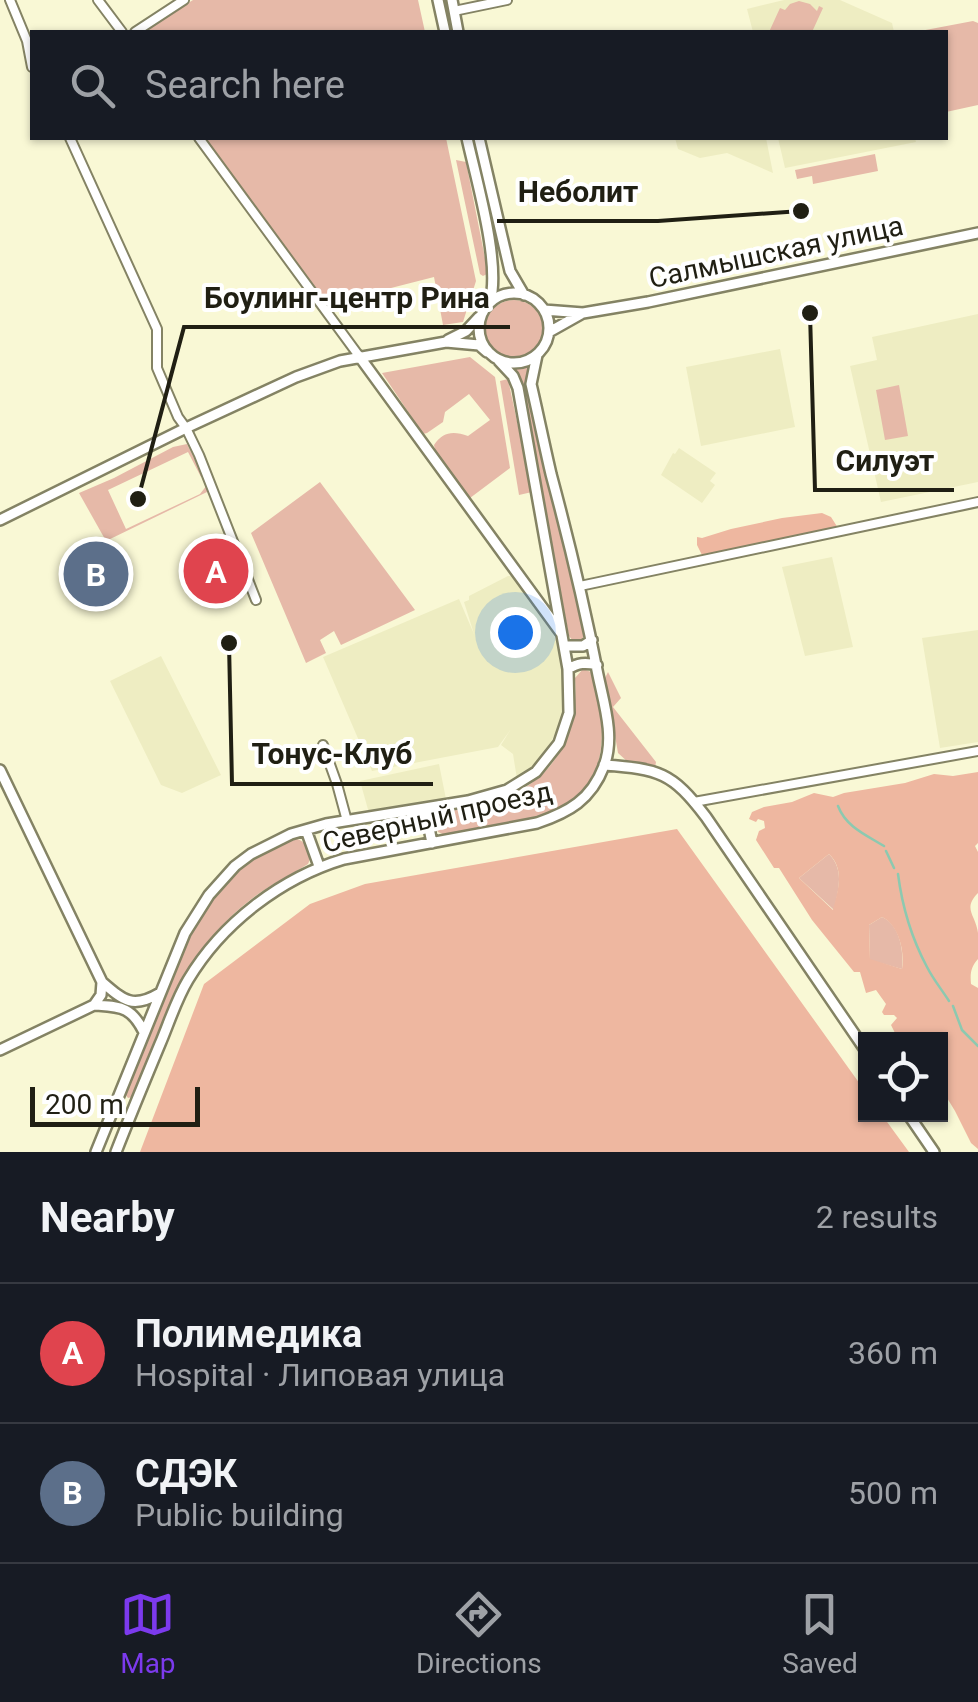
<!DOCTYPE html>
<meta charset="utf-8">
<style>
:root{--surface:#171b24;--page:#242831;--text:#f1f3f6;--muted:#9ea1a6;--line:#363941;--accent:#7c3aed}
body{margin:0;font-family:Roboto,sans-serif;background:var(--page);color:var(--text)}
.controls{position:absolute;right:30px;bottom:30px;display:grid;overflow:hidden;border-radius:0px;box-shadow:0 2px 8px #0004}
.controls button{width:90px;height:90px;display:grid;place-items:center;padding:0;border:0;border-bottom:2px solid var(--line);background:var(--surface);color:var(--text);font:50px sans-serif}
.scale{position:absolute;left:30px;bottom:25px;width:170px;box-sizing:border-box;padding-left:10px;border:5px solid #201f13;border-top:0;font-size:28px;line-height:35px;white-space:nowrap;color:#201f13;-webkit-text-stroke:8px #fff;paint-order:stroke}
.you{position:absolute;left:515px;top:632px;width:35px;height:35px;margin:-25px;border:8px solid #fff;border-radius:50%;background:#1a73e8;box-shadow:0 0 0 15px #1a73e833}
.badge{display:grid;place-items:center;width:65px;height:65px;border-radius:50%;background:var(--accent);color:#fff;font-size:32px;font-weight:700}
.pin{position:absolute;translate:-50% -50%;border:5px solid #fff;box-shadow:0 2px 10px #0006}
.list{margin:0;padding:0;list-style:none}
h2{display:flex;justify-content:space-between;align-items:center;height:130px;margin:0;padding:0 40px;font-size:42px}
h2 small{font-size:32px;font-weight:400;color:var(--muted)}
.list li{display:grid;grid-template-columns:65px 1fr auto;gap:30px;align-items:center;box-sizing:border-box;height:140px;padding:0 40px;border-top:2px solid var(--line)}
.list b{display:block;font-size:38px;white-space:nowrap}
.list p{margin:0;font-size:32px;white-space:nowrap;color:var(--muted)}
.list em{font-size:32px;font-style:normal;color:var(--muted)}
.icon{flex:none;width:55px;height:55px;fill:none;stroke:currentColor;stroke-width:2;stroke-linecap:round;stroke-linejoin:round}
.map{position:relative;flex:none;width:978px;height:1152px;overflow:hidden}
.search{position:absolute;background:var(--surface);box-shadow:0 2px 8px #0004;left:30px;right:30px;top:30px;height:110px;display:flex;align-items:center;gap:25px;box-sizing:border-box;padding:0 35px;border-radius:0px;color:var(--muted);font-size:38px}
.sheet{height:410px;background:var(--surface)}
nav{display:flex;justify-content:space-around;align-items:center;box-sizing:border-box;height:140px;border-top:2px solid var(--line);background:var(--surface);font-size:28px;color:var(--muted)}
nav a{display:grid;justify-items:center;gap:5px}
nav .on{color:var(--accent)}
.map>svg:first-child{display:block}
.built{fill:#eeedc2}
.green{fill:#e6b9a8}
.forest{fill:#eeb7a0;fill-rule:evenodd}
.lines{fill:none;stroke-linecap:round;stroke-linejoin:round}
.stream{stroke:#8cc9b0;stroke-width:2.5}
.minor-casing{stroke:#848364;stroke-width:12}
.major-casing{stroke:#848364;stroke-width:14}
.minor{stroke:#fff;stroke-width:8}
.major{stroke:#fff;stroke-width:9}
.labels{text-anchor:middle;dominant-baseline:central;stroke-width:8;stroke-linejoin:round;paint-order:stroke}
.street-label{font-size:28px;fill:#201f13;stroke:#fff}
.leader{fill:none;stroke:#201f13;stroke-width:4}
.callout-dot{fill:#201f13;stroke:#fff;stroke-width:4}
.callout-label{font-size:30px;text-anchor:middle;font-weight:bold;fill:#201f13;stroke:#fff;stroke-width:8;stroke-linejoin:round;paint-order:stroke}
</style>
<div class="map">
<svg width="978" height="1152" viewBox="0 0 978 1152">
<rect width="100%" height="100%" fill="#f9f8d5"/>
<path class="built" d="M784 0H840L892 23 894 32H753L747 9Z
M675 138H766L773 173 727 153 700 158 678 149Z
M778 138H915L916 142 785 168Z
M978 314V482L881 502 850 366 877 360 872 337Z
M780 349 795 427 701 446 686 367Z
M679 448 716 473 710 481 715 485 702 503 661 475 673 453 675 454Z
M832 557 853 647 805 656 782 567Z
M508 576H515L547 622 559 646 564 702 561 722 544 755 533 767 517 779 513 754 501 745 511 729 498 747 372 771 323 657 459 599 474 634 464 602 469 600V596Z
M978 630V742L940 748 922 638Z
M161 656 221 775 182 793 161 785 110 681Z
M439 764 446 799 369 813 360 781Z"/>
<path class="green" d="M193 0H418L425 32H142Z
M799 1 810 4 817 11 819 6 823 8 812 32H769L780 8 785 10 790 4Z
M973 21 978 23V105L946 112V32H915Z
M205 138H446L476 281 463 322 443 325 434 277 391 288 388 291 353 295 354 308 329 312Z
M875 154 878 171 813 184 812 176 797 179 795 170Z
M456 160 466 162 486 263 487 274 483 276 480 274Z
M485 329a29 29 0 1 1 58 0a29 29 0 1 1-58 0Z
M470 357 495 377 510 468 470 498 435 450 434 445C443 431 454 431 468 436L490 420 469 394 445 412 443 422 427 433 423 434 382 373Z
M529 366 527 383 584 634 582 640 573 641 569 636 521 385 515 369Z
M508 379 532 492 519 495 500 381Z
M899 385 908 436 885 440 876 390Z
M187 444 202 474 201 477 188 452 108 490 126 529 200 494 207 485V492L106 541 79 493 114 478 173 447Z
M320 482 415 610 341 645 334 631 320 640 326 653 306 663 251 533Z
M583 669 591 672 595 679C625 813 553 818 445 835L438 832 433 821 438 812C460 805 484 804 506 796 557 779 579 728 575 678Z
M608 672 621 698 613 707 656 762 655 768 629 763 618 753 605 678Z
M297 839C307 842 313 854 308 864 288 877 267 886 249 901 185 951 161 1024 132 1097L128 1098 125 1094C138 1063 150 1031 163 1000 189 935 219 856 297 839Z
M829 854C845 870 838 891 834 910L799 878Z
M882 917C900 925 904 951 902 969L870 960 869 925Z"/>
<path class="forest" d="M822 513 831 517 838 528 703 557 697 545V537L702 538 731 529 782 518Z
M978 772V843L975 846 978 852V893C962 909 976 915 978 933 978 941 978 951 978 959 971 967 970 973 971 984L978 988V1149L971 1143 955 1111 941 1088 940 1040 898 1039 891 1025 897 1018 894 1015H884L882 1012 886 1004 876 990 866 993 860 972H854L812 920 779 868H774L756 840 759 831 765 828 764 821 758 819 756 822 749 819 752 812 764 807 792 802 814 793 833 797 844 793 905 783 934 774 953 776ZM829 854C845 869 838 891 833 910L799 878ZM882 917C899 925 905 952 902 969L870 959 869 925Z
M677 829 865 1091 866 1114 882 1115 909 1152H140L204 984 310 904 365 884Z"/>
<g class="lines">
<path class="stream" d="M838 806C846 827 866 835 884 846
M886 851 894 868
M898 874C902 905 912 939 927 967 933 979 942 990 949 1001
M953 1006 962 1030 978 1046"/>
<g class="minor-casing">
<path id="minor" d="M10 0 27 41 32 67
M98 0 122 32
M454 11 507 0
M135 32 184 0
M70 138 157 329V368L178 417 186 428 199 455 256 600
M199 138 359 356
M580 586 978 502
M323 745 337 784 347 821
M694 802 978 751"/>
</g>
<g class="major-casing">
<path id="major" d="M438 0 445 32
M452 0 458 32
M467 138C476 179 501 263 490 302
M479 138 510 271 524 295
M479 328a35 35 0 1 1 70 0a35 35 0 1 1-70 0Z
M544 310 583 313 648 302 978 233
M549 332 581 314
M448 340 466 331 479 317
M359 356 561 633
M0 520 186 428 296 377 340 361 446 342 479 345 487 352
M565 646H583L592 640
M568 669C578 663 585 662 597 665
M604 765C659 769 672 772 706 817L866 1051
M0 770 102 982 101 995 94 1005 0 1050
M425 808 432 843
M306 830 319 866
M102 982C124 1001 133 1009 160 993
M94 1005C121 1007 131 1006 144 1032
M908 1114 934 1152
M96 1152 185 933 209 895 235 866 251 854 291 834 326 824 468 801 507 790 536 772 559 743 569 713 568 669 518 388 513 376 499 361
M116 1152C130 1116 145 1080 160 1044 169 1023 176 1000 188 980 222 923 281 878 344 859L537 823C569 812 591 800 604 766 615 737 604 704 598 675 585 608 569 541 551 474 544 444 538 414 531 384L537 355"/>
</g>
<use href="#minor" class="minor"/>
<use href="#major" class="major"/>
</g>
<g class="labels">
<g class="street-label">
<text transform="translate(776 252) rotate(-12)">Салмышская улица</text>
<text transform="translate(437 817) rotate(-13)">Северный проезд</text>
</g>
</g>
<path class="leader" d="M801 211L658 221H497M138 499L184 327H510M810 313L815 490H954M229 643L232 784H433"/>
<g class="callout-dot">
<circle cx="801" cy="211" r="10"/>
<circle cx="138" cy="499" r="10"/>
<circle cx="810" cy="313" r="10"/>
<circle cx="229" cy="643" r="10"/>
</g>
<g class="callout-label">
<text x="578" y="202">Неболит</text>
<text x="347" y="308">Боулинг-центр Рина</text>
<text x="885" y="471">Силуэт</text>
<text x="332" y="764">Тонус-Клуб</text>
</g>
</svg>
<div class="controls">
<button><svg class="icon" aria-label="locate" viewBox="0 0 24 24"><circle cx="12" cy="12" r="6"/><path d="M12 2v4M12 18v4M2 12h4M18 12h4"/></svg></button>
</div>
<div class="scale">200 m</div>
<div class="you"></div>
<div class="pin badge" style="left:216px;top:571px;background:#e0444e">A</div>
<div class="pin badge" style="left:96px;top:574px;background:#5c6f8a">B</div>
<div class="search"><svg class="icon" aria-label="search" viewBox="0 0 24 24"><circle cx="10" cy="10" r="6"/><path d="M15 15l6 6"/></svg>Search here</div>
</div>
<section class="sheet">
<h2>Nearby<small>2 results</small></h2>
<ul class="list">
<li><span class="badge" style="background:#e0444e">A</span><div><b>Полимедика</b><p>Hospital · Липовая улица</p></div><em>360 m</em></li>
<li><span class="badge" style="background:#5c6f8a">B</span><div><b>СДЭК</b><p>Public building</p></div><em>500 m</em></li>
</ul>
</section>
<nav>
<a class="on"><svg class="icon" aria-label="map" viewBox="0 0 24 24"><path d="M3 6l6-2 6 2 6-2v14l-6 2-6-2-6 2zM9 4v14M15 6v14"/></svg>Map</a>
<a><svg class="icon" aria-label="directions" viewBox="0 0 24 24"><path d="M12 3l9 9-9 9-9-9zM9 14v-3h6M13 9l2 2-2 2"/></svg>Directions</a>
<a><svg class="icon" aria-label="saved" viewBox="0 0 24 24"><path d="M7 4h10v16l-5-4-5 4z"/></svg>Saved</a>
</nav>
